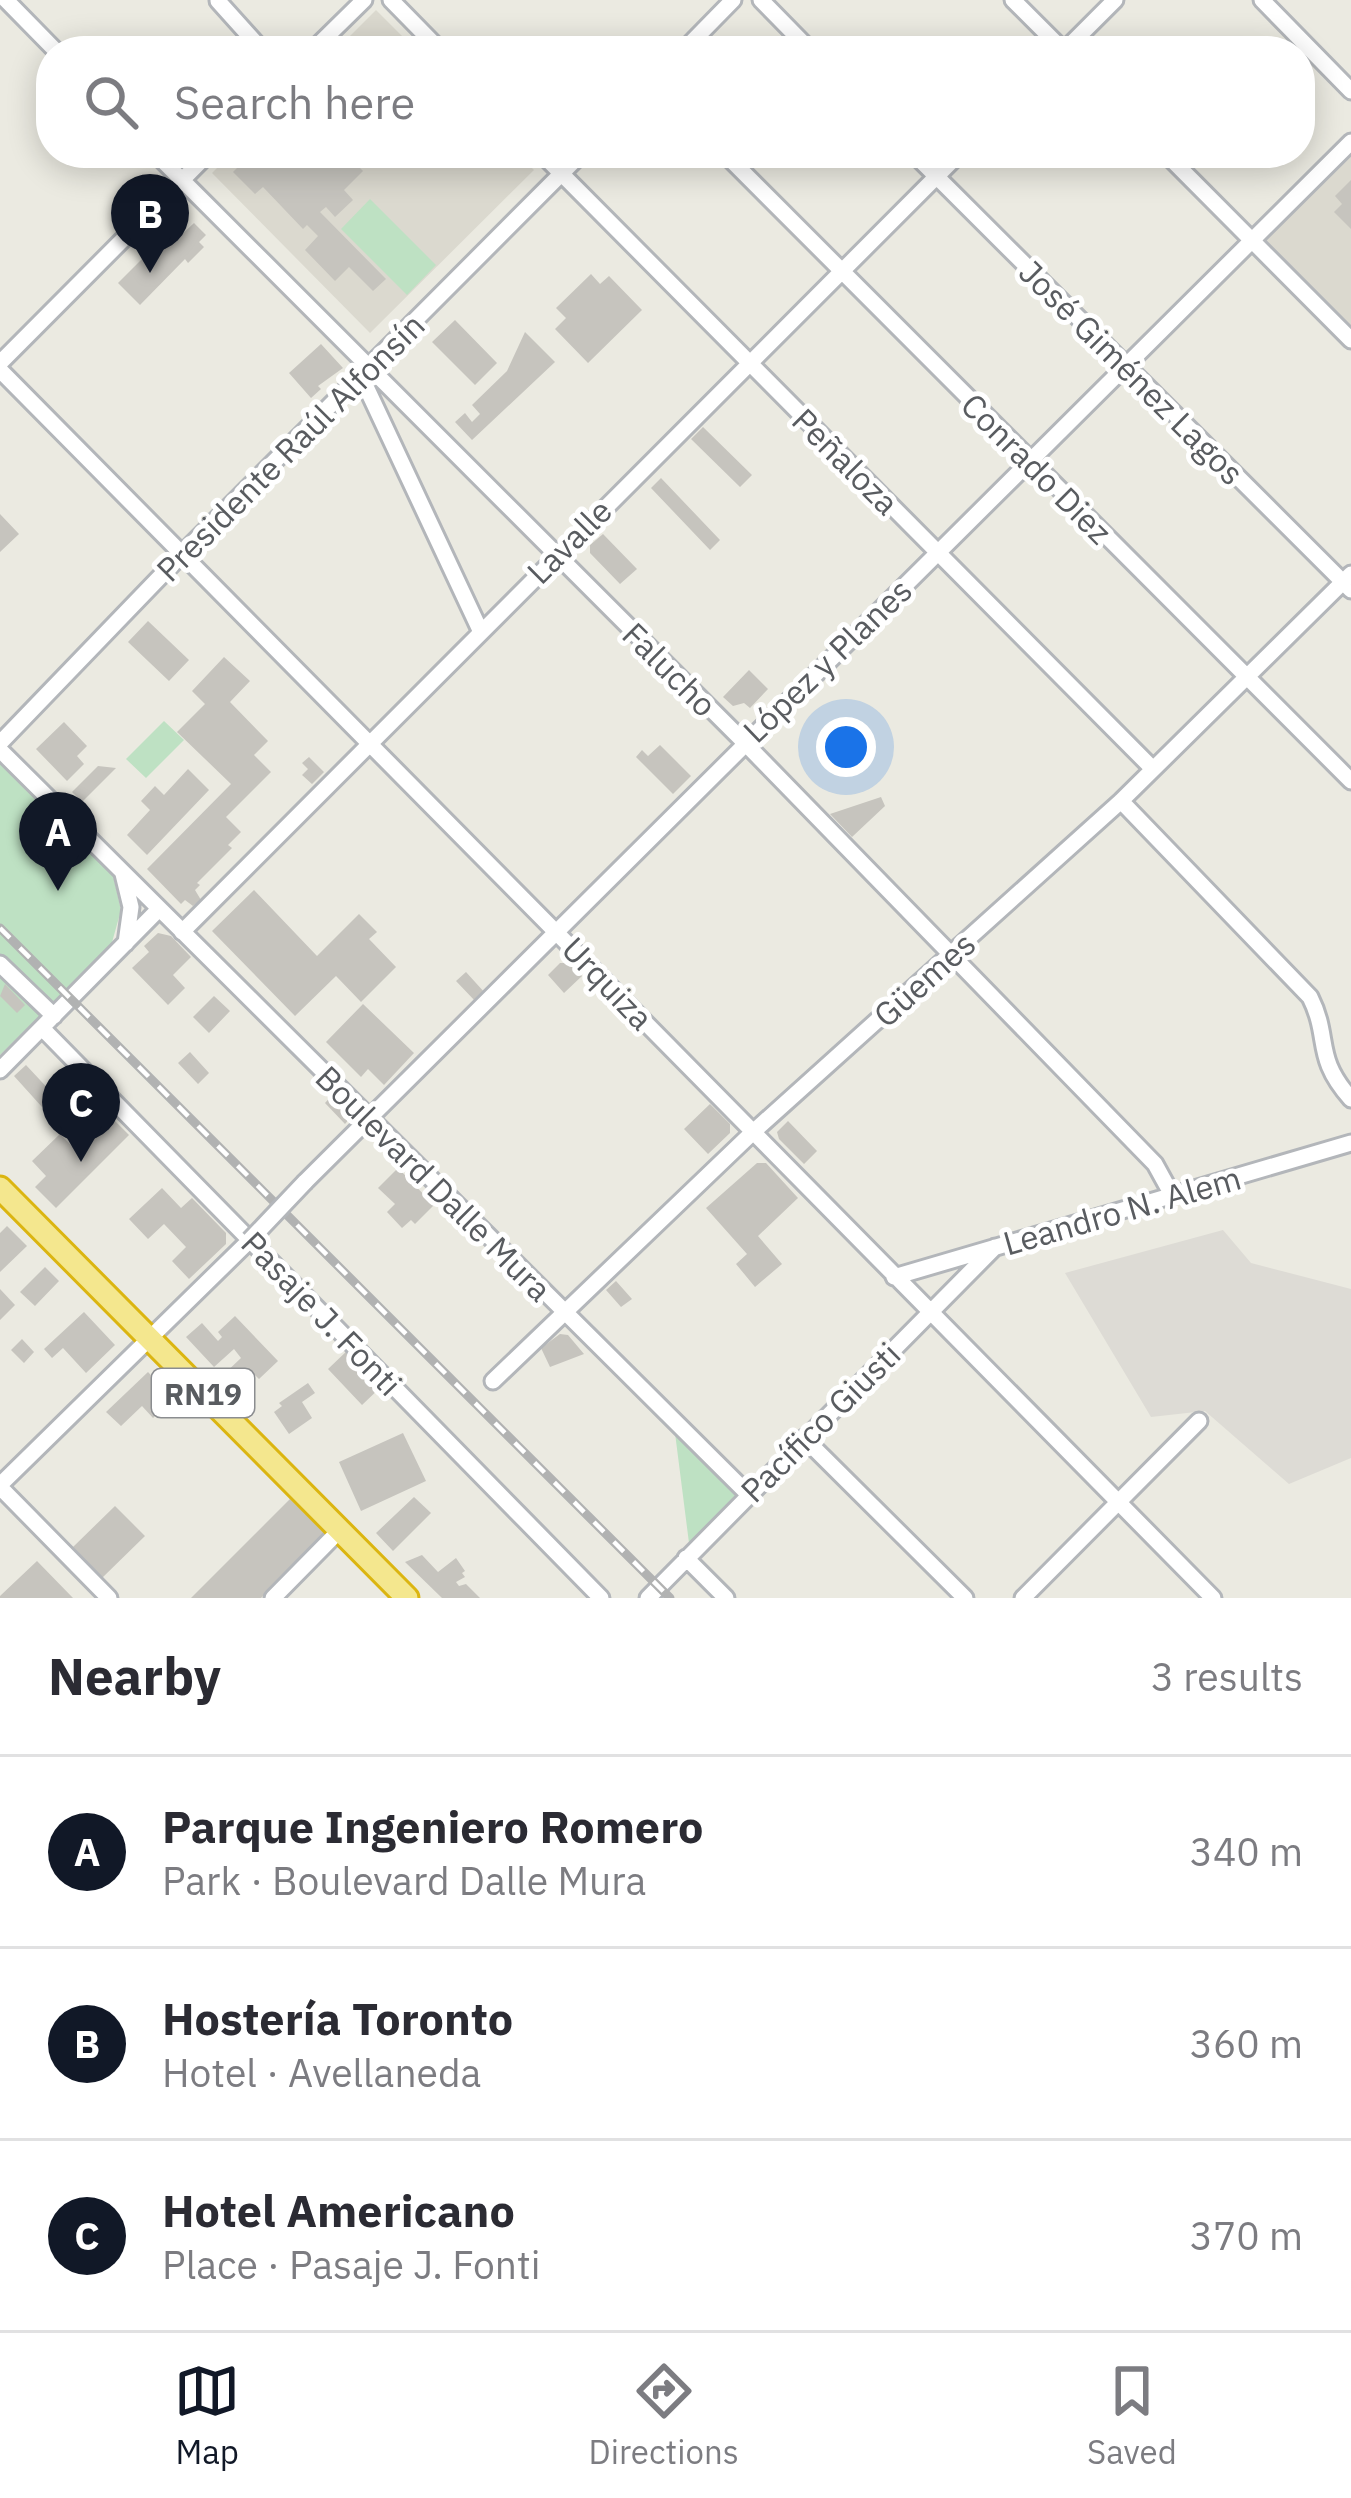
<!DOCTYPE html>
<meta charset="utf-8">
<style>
:root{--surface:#fff;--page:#f2f2f3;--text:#2b2b33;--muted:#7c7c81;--line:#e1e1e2;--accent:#111827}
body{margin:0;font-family:"IBM Plex Sans",sans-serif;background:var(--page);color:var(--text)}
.you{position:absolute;left:846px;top:747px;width:42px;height:42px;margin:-30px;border:9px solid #fff;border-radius:50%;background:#1a73e8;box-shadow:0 0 0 18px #1a73e833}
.badge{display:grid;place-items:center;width:78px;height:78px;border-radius:50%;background:var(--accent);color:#fff;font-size:39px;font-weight:700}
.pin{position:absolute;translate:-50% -99px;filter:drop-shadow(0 3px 6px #0008)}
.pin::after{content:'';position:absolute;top:63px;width:42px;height:36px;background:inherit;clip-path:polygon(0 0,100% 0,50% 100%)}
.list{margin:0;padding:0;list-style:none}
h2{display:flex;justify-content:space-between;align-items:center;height:156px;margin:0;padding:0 48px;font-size:51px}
h2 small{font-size:39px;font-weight:400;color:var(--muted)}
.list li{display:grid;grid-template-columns:78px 1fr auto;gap:36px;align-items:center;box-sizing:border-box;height:192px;padding:0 48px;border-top:3px solid var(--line)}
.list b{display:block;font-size:45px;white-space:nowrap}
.list p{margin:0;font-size:39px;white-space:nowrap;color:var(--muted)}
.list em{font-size:39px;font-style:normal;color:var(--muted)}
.icon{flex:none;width:66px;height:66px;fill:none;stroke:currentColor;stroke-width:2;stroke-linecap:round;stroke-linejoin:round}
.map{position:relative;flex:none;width:1351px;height:1598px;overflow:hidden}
.search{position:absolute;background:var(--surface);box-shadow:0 6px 30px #0003;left:36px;right:36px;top:36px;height:132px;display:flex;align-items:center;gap:30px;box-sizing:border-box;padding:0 42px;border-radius:48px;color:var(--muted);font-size:45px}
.sheet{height:732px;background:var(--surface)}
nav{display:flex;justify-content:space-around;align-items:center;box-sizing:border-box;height:168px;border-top:3px solid var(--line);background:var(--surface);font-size:33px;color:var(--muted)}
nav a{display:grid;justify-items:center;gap:6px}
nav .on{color:var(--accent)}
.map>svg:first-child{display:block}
.industrial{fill:#dddbd5}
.education{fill:#dbd9cf}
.green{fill:#bee1c3}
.building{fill:#c6c4be}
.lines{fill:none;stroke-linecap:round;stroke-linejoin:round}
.minor-casing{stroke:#b3b6ba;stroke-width:21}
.highway-casing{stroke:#dbb511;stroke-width:27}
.minor{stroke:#fff;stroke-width:15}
.highway{stroke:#f4e78e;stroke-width:21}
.rail-casing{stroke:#b1b2b2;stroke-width:9}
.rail{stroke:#fff;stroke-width:4.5;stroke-dasharray:14;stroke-linecap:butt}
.minor-bridge-casing{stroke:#b3b6ba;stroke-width:21;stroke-linecap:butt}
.minor-bridge{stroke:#fff;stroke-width:15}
.labels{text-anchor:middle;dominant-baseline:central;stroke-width:10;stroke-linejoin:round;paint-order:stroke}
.shield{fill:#fff;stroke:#8b8d90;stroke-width:3}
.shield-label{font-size:30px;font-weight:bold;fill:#595c60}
.street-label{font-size:33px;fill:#595c60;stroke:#fff}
</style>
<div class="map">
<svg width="1351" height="1598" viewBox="0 0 1351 1598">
<rect width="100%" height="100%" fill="#ebeae1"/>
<path class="industrial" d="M1223 1230 1251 1263 1351 1289V1458L1289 1484 1205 1411 1151 1417 1065 1273Z"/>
<path class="education" d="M376 10 417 51H335Z
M232 153H517L534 170 370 333 212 173Z
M1351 154V329L1264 243Z"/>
<path class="green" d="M370 199 436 265 407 295 341 229Z
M164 721 184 740 146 778 126 759Z
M0 760 112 871 121 910 111 946 0 1055Z
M674 1425 741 1493 689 1543 675 1433Z"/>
<path class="building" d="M252 153H345L363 171 344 190 353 200 335 217 326 207 320 212 386 279 373 291 349 267 335 281 305 250 318 236 307 225 303 229 263 187 255 194 233 172Z
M1351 180V229L1334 212 1342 204 1335 196Z
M194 223 206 235 199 242 204 247 188 263 185 259 140 305 118 283 169 232 177 239Z
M591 274 600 284 609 276 642 310 588 363 555 329 566 318 556 308Z
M455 320 497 363 475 385 432 342Z
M525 332 555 362 472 440 455 422 465 413 472 422 480 414 472 405 507 371Z
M321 344 343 368 318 386 321 389 311 398 289 373Z
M703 427 752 475 740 487 691 439Z
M661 478 720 540 710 550 651 488Z
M0 514 19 534 0 552Z
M603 534 637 569 620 584 590 553V545Z
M148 621 189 660 169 681 128 642Z
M224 657 250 681 230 702 268 741 254 755 271 772 226 817 241 832 228 845 232 848 197 883 200 885 195 890 201 900 193 906 185 900 181 904 147 869 231 784 177 732 205 704 192 691Z
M749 670 768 689 750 708 744 703 733 706 723 697Z
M64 722 87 746 77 756 84 764 67 781 36 749Z
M660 745 691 776 673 794 636 757 642 750 648 756Z
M309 757 324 772 312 784 302 775 308 769 302 763Z
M98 766 116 768 82 802 72 792Z
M188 769 209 790 147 855 127 835 150 810 141 801 155 786 164 795Z
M881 797 885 806 852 837 830 814Z
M254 890 317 956 359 914 377 932 369 939 396 967 361 1002 336 976 295 1016 212 931Z
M158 933 171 936 191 957 173 975 185 988 168 1005 132 968 149 952 144 946Z
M560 963H570L582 976 564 993 548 975Z
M466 972 485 993 476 1002 456 981Z
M5 984 25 1005 17 1013 0 996Z
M214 996 230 1011 209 1033 193 1017Z
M363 1004 414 1053 384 1085 368 1069 361 1077 326 1042Z
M190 1052 209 1073 198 1084 178 1063Z
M26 1065 54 1095 42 1107 14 1076Z
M335 1092 349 1107 350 1118 345 1124 325 1103Z
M710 1104 730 1124V1133L708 1154 684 1129Z
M108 1114 129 1135 56 1208 35 1187 46 1176 32 1161 60 1134 74 1148Z
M788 1121 817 1151 804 1164 779 1139 777 1132Z
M757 1163H766L798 1198 758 1236 782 1264 755 1287 736 1264 747 1254 706 1208Z
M398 1168 434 1205 415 1224 411 1220 402 1228 387 1212 395 1204 378 1188Z
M162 1188 181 1208 192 1198 226 1233V1244L189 1279 172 1261 186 1247 164 1224 148 1239 129 1219Z
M7 1226 27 1246 0 1272V1233Z
M45 1267 59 1281 35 1306 20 1292Z
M616 1281 632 1299 621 1307 606 1290Z
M0 1289 15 1305 0 1320Z
M84 1312 115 1345 86 1373 63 1348 52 1358 44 1349Z
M235 1316 278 1361 259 1379 248 1368 229 1386 221 1377 241 1358 234 1349 214 1367 186 1337 202 1323 218 1341 222 1337 218 1332Z
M560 1334 568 1335 584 1354 550 1367 541 1348Z
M22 1339 34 1352 24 1363 11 1350Z
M350 1348 384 1384 362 1405 328 1369Z
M148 1372 166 1391 157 1400 164 1407 153 1418 142 1406 121 1426 106 1412Z
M308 1383 315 1393 302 1402 312 1418 289 1434 274 1412 282 1406 279 1403Z
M403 1433 426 1481 361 1511 339 1462Z
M414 1497 431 1513 393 1551 376 1533Z
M290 1499 325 1534 261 1598H191Z
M115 1506 145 1536 102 1578 73 1547Z
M422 1555 438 1572 456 1558 465 1571 462 1573 465 1577 456 1582 459 1586 466 1584 480 1598H442L405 1562Z
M37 1561 73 1598H0V1596Z"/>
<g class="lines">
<g class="minor-casing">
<path id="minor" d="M6 0 56 51
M391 0 441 51
M761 0 811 51
M1013 0 1064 51 1115 0
M1262 0 1351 91
M218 1 263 51
M312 51 364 0
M683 51 733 0
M155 153 744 742 1155 1164 1172 1195
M541 153 1152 768
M724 153 1351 781
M913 153 1351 590
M1165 153 1351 340
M0 363 209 153
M0 370C407 777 807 1190 1213 1598
M361 376 480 630
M0 743 183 553 582 153
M0 750 748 1494
M1121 801 1310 997C1331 1039 1313 1056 1351 1099
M123 874 131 907 126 943
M182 932 960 153
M0 964 54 1016
M42 1028 601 1598
M0 1070 159 909
M305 1182 1351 142
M894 1277 1351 1143
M493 1381 752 1133 1121 801 1351 574
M804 1438 965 1598
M0 1485 250 1240
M0 1487 109 1598
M686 1558 726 1598
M273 1598 340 1530
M648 1598 995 1247
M1023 1598 1199 1421"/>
</g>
<g class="highway-casing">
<path id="highway" d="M0 1188 407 1598"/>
</g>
<use href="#minor" class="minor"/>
<use href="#highway" class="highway"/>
<g class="rail-casing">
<path id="rail" d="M0 928 670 1598"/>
</g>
<use href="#rail" class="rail"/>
<g class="minor-bridge-casing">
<path id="minor-bridge" d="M250 1240 305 1182"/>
</g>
<use href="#minor-bridge" class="minor-bridge"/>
</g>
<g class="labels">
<rect class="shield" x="152" y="1369" width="102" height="48" rx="9"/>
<g class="shield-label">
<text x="203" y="1393">RN19</text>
</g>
<g class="street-label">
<text transform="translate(1132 372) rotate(45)">José Giménez Lagos</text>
<text transform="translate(290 447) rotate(-45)">Presidente Raúl Alfonsín</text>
<text transform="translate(846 461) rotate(45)">Peñaloza</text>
<text transform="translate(1037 468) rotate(45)">Conrado Diez</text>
<text transform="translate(569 541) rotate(-45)">Lavalle</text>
<text transform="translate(827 660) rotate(-44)">López y Planes</text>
<text transform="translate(670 669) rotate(45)">Falucho</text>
<text transform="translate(924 979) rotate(-42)">Güemes</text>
<text transform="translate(608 983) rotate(46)">Urquiza</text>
<text transform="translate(434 1183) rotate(45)">Boulevard Dalle Mura</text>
<text transform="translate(1122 1210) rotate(-16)">Leandro N. Alem</text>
<text transform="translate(322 1313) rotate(46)">Pasaje J. Fonti</text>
<text transform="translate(820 1422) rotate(-45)">Pacífico Giusti</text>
</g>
</g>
</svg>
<div class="you"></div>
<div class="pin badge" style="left:58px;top:891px">A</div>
<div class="pin badge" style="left:150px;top:273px">B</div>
<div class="pin badge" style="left:81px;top:1162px">C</div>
<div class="search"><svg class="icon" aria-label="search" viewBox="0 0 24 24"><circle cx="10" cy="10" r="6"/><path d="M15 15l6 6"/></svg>Search here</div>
</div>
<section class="sheet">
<h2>Nearby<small>3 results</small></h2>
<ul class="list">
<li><span class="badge">A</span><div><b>Parque Ingeniero Romero</b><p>Park · Boulevard Dalle Mura</p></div><em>340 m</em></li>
<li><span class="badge">B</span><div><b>Hostería Toronto</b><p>Hotel · Avellaneda</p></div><em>360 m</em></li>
<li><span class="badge">C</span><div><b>Hotel Americano</b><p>Place · Pasaje J. Fonti</p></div><em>370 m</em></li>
</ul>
</section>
<nav>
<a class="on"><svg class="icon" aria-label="map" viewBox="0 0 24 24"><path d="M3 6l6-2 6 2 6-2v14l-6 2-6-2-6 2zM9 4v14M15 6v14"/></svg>Map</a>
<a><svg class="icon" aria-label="directions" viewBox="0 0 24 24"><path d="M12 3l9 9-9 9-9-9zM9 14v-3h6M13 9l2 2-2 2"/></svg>Directions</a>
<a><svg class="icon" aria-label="saved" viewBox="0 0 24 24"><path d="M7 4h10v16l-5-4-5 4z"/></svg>Saved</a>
</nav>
